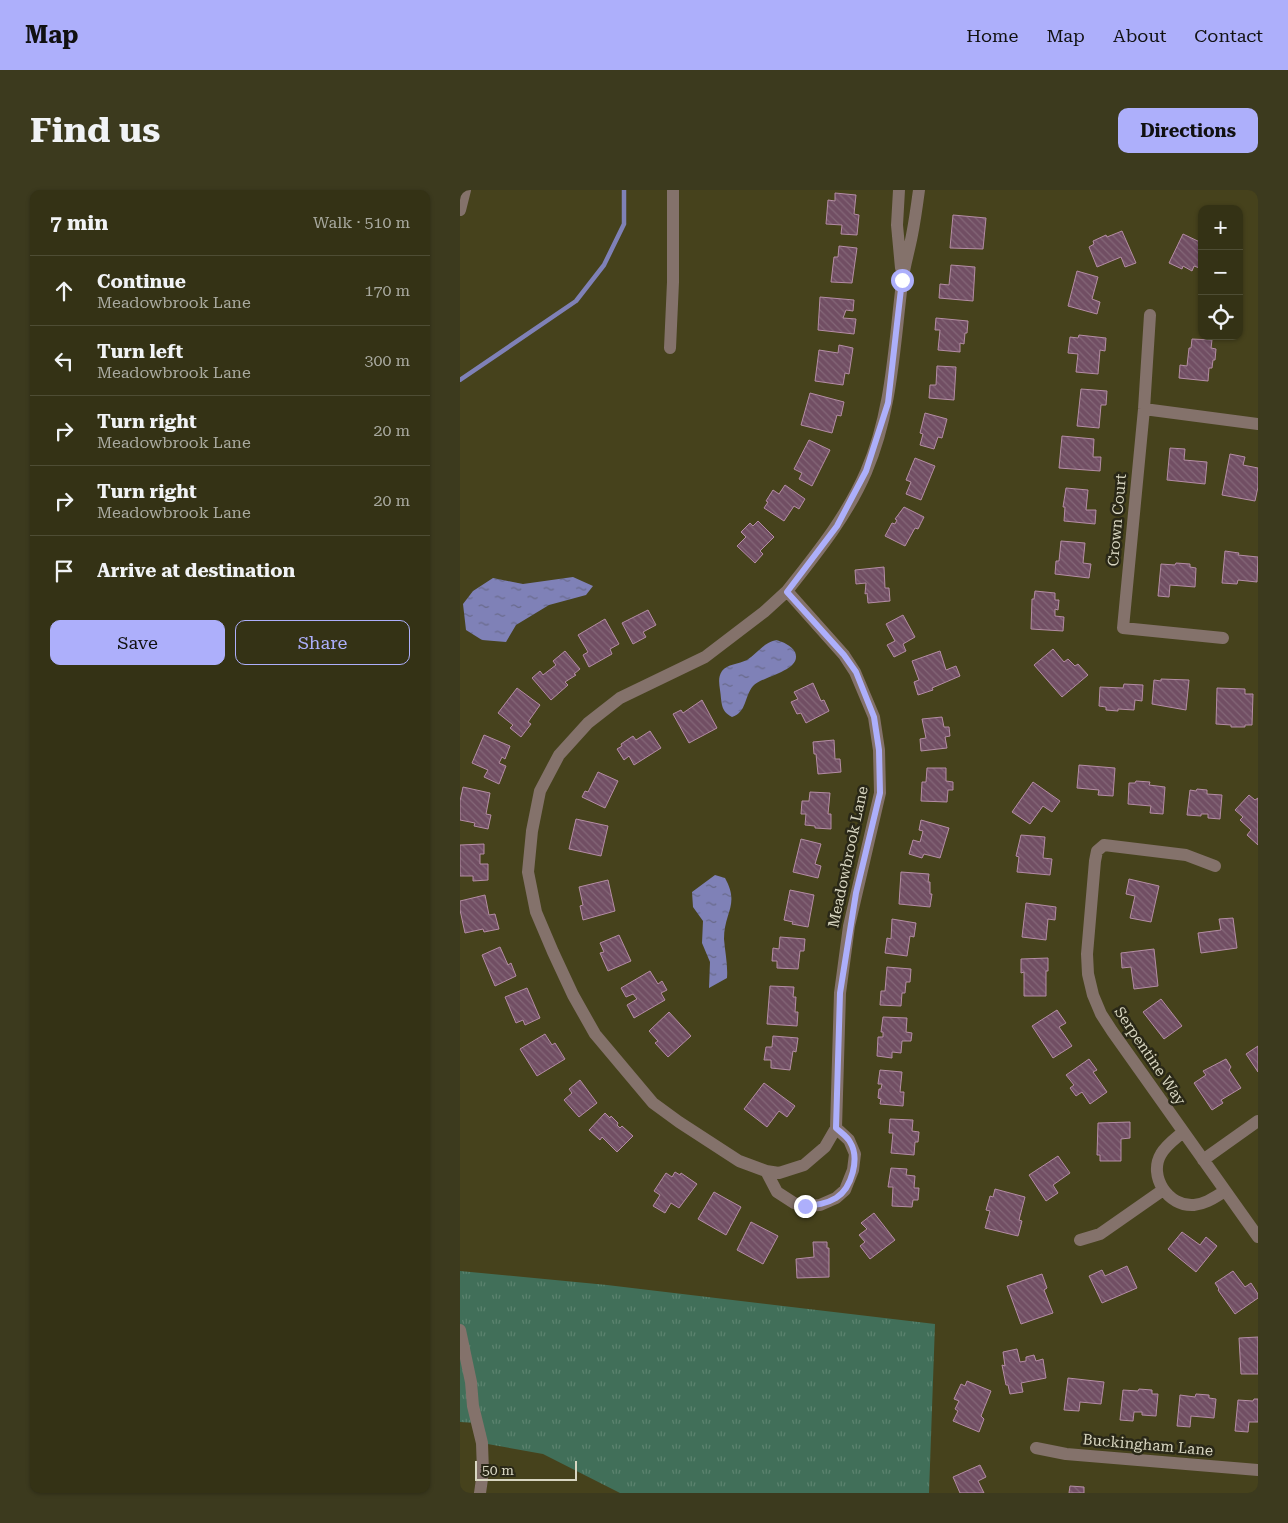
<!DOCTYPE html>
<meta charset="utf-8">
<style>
:root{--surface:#343215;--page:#3c3a1e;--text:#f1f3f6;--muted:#a9aaa0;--line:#4e4d34;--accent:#adaffb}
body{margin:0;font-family:"Roboto Serif",serif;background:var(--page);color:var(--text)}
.controls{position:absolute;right:15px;top:15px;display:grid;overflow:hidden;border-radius:10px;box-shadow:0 1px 4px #0004}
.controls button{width:45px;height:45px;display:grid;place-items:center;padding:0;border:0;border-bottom:1px solid var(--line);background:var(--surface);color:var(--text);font:25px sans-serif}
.scale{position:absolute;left:15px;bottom:12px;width:102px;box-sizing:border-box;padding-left:5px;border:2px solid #d8d6c1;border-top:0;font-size:14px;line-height:18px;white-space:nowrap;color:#d8d6c1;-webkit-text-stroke:4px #2a2817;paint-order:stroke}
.stop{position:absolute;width:15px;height:15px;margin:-11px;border:4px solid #adaffb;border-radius:50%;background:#fff}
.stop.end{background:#adaffb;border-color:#fff;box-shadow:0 1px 5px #0008}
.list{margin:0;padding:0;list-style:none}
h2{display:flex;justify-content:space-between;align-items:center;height:65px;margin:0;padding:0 20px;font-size:21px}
h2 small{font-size:16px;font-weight:400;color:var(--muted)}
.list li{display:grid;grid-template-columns:32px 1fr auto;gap:15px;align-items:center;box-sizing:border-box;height:70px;padding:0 20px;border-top:1px solid var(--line)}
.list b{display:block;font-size:19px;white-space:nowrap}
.list p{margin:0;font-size:16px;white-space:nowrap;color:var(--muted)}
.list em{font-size:16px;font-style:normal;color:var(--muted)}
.actions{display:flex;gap:10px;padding:15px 20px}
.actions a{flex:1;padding:11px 0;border:1px solid var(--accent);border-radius:10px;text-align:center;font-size:18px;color:var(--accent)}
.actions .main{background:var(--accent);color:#111}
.icon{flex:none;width:28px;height:28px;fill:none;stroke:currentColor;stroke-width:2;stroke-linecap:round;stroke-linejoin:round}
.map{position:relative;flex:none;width:798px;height:1303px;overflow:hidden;border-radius:10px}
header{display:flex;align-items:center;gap:30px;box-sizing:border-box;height:70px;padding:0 25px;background:var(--accent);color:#111}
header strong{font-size:24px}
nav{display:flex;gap:28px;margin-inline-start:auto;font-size:18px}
.intro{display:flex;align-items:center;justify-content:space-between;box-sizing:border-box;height:120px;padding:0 30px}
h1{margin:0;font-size:35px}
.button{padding:12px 22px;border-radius:10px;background:var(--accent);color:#111;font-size:18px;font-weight:700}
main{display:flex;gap:30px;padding:0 30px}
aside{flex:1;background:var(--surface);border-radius:10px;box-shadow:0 1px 4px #0004}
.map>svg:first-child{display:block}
.grass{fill:url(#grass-tufts)}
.water{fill:url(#water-ripples)}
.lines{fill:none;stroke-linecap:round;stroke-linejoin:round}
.stream{stroke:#7f81b7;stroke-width:4.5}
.building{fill:url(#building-back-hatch);stroke:#b48da4}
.minor{stroke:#84726b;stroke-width:12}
.route{stroke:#adaffb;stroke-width:6}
.labels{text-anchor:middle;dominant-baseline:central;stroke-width:5;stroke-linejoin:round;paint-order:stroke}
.street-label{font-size:15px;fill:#d8d6c1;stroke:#2a2817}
</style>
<header>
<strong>Map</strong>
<nav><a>Home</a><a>Map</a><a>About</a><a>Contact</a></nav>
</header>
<div class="intro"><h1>Find us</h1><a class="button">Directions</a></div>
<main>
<aside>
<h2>7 min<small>Walk · 510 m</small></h2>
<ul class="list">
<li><svg class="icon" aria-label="ahead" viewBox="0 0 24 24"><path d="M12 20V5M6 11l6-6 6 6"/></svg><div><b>Continue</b><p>Meadowbrook Lane</p></div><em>170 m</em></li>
<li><svg class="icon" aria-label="left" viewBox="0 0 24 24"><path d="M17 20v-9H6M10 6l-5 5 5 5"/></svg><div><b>Turn left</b><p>Meadowbrook Lane</p></div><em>300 m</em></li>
<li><svg class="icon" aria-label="right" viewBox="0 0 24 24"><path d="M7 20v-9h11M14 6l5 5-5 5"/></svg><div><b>Turn right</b><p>Meadowbrook Lane</p></div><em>20 m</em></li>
<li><svg class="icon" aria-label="right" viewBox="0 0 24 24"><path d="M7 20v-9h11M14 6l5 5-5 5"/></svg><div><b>Turn right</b><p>Meadowbrook Lane</p></div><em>20 m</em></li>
<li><svg class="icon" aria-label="arrive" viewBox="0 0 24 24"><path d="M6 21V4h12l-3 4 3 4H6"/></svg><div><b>Arrive at destination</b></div></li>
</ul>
<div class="actions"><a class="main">Save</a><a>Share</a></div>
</aside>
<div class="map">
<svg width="798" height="1303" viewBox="0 0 798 1303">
<defs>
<pattern id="grass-tufts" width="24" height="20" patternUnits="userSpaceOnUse" patternTransform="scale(1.25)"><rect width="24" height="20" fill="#416f59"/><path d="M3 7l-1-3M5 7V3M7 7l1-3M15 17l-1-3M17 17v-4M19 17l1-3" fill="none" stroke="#5c836f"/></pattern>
<pattern id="water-ripples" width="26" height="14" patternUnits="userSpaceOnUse" patternTransform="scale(1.25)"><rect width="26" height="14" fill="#7f81b7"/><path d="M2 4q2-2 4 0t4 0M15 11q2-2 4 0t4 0" fill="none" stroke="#696a8b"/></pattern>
<pattern id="building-back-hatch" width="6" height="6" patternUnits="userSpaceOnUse" patternTransform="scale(1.25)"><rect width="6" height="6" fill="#714e63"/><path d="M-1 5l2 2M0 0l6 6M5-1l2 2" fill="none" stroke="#846778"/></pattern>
</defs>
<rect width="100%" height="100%" fill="#46421c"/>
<path class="grass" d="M0 1081 147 1095 475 1134 469 1303H160L83 1264 22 1253 17 1233 0 1232Z"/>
<path class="water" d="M113 387 133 396 126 405 89 415 56 435 46 452 22 450 6 440 3 414 13 401 33 388 63 394Z
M316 450C323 452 331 455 335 462 343 481 302 486 293 496 284 507 287 522 272 527 260 521 262 512 260 500 259 493 258 487 262 481 267 474 279 474 287 470 298 463 303 453 316 450Z
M255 685 265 688C280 715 264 722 264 749 265 762 268 775 267 788L249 798 250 772 242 753 243 731 233 717 232 702Z"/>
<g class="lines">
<path class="stream" d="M0 190 116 111 144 75 164 34V0"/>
</g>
<path class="building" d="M375 3 396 5 394 24 399 25 397 45 381 44 382 35 366 34 368 10 375 11Z
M493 25 526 28 523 59 490 58Z
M662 41 676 73 665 77 661 67 637 77 629 57 634 54 633 51 646 45 647 47Z
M723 44 742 53V79L734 76 732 81 723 76 722 79 709 73Z
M379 56 397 58 392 93 371 92 374 67H378Z
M491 75 515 77 513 111 479 108 480 94 489 95Z
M617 81 638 87 632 109 640 112 637 124 608 116Z
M360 107 394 110 393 121 386 120 383 128 396 129 394 144 358 140Z
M476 128 508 131 507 143H505L504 154 500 153V162L478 160 480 140H475Z
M619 145 646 148 645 161 640 160 638 184 616 182 618 164 608 163 610 147 618 148Z
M732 149 752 150 751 158 756 159 755 170H753L752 178H749L748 191 719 188 720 175 727 176 729 158H731Z
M379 155 393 158 389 184 385 183 383 195 355 191 359 160 378 163Z
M477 176 496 177 494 210 469 208 470 195H476Z
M621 199 647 201 646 215H641L639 238 617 236Z
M350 203 384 212 381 226 377 225 372 243 341 235Z
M465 223 487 229 482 248 478 247 474 259 460 255 463 244 460 243Z
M602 246 634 249 633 267H641L640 281 599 278Z
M349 250 370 260 352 296 339 289 342 283 334 279Z
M710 258 725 259 724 270 747 272 745 294 707 290Z
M770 264 785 267 783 275 798 278V297L795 311 762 305Z
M455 268 475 276 461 310 446 304 451 292 446 290Z
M325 295 345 309 339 319 334 316 324 331 304 318 308 312 306 311 313 300 319 304Z
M606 298 628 300 626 320H636L635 334 604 331 605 317H603Z
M444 317 464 327 458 339 455 338 445 356 425 346 432 333 435 334 437 330 435 329Z
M298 331 314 347 300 361 303 364 295 373 277 356 286 347 281 342 290 333 293 336Z
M601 351 625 353 623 373 631 374 629 388 595 384 596 371H599Z
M765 361 779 363 778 365 798 367 797 392 778 390 777 394 762 393Z
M716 373 730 374V377L736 378 735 397 710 395 709 407 698 406 701 374 715 375Z
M424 377 425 398H429L430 411 408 413 407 403 405 404 406 393 396 394 395 380Z
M575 401 595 403V410H599L598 420 595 419V426L604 427 603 441 571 439 572 409H574Z
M188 420 196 435 183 442 186 447 173 454 162 433Z
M443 425 455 447 443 454 446 461 434 467 427 455 435 451 426 434Z
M145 429 159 454 150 459 152 464 129 477 123 465 128 462 118 445Z
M593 459 604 472 608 469 615 476 618 474 628 485 602 507 574 475Z
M105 461 120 479 114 484 116 485 105 492 108 495 91 510 72 488 80 481 83 485 96 475 93 471Z
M480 461 486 480 496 476 500 486 472 498 473 500 458 505 454 492 459 490 452 471Z
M701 489 729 490 726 520 692 514 694 490 701 491Z
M353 493 361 511 364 510 369 521 346 533 341 523 337 524 331 512 338 509 334 502Z
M664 494 683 495 682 511 675 510 674 520 658 519V521L646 520V517L639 516 640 497 663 498Z
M57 498 80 515 68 532 71 534 61 547 50 538 53 535 38 523Z
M757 498 785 499V504H793L792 535H785V537H771V535L756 534Z
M242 510 257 538 229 553 213 524 221 520 223 523Z
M482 527 484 537H489L490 546 485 547 487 558 461 561 460 549 466 548 462 529Z
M190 541 201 558 174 575 169 566 164 570 157 559 162 556 161 554 173 546 176 550Z
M24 545 50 556 45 569 42 567 39 573 46 576 39 594 24 587 28 580 12 573Z
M374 550 375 569H380L381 582 358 584 356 564H354L353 552Z
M619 575 655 578 653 606 638 605 639 600 617 598Z
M467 578H486V591L493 592V600H488L487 612 461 611 462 592H466Z
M138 582 158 591 145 618 122 607 125 601 128 602Z
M676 591 690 592 689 595 705 597 703 624 690 623 691 616 668 614 669 593H675Z
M573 592 600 611 592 622 583 616 570 634 552 622Z
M3 597 30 603 26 624 31 625 28 639 14 636 15 633 0 630V611Z
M737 599 747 600V604L762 605 760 629 748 628V624H741V626L727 625 730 600 736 601Z
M350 602 370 603 368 624H371V639L355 638V636L345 635 346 624H341L342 611H349Z
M789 605 795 610 798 608V655L787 645 791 640 780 630 783 627 775 620Z
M116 629 148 636 141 666 109 659Z
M461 630 489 638 480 668 464 664 462 668 449 664 453 650 460 652 463 641 459 640Z
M561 645 585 647 583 668 592 669 590 685 557 682 559 667 556 666Z
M341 649 361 654 355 674 361 676 358 688 333 682Z
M24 654V664H20V674H28V690L13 691V686H0V655Z
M441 682 469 684 468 692H470V704H472L470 717 439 714Z
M669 689 699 696 691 732 670 728 675 706 666 704Z
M148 690 155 721 123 730 120 716 123 715 119 697Z
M330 700 354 705 348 737 332 734 333 732 324 730Z
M25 705 29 725 35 724 39 739 24 742 23 739 5 743 0 720V711Z
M566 713 596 717 595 730 588 729 586 750 562 747Z
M773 728 777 758 741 763 738 743 761 740 759 729Z
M432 729 456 733 454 747 450 746 447 766 425 763 427 748 431 749Z
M159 745 171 771 148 781 140 763 144 762 140 753Z
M320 747 345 749 344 761H340L338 779 317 778V771H312L313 758 319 759Z
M40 757 48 775 51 773 56 786 35 796 22 765Z
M694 759 698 796 674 799 671 777 662 778 661 763Z
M588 768V781H586V806H564V782L561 783V769Z
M427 777 451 779 450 792H446L445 803H442L441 816 420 815 421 801H425Z
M190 781 198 794 202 791 207 800 201 803 205 810 174 828 167 815 177 809 173 804 166 807 161 798Z
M310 796 334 797 333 807H336L335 822H338L337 836 307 834Z
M67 798 80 828 65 835 63 830 56 833 45 807Z
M701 809 722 836 704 849 683 822Z
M597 820 606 833 599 837 612 856 593 868 572 836Z
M209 822 231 846 208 867 195 853 198 851 189 841Z
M423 827 447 828 446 842 452 843 451 851H442L441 863 432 862V868L417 866 418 847H423V842H421Z
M85 844 92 855 95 853 105 869 77 886 60 859Z
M313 846 338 848 336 862 333 861 330 880 311 878V870H304L306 857H312Z
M798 856V882L786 864Z
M629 869 637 880 633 882 647 902 630 914 622 902 616 906 610 898 614 895 606 885Z
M766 869 771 877 769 880 781 898 761 910 763 913 752 920 734 893 746 885 743 881Z
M420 880 442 882 440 902H444L443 916 420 914 421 909 418 908 419 899H421L422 894H418Z
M120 890 137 913 119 927 104 910 112 903 109 899Z
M304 893 335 916 327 927 319 921 307 937 284 919Z
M145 923 150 928 151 926 158 933 157 935 160 938 162 936 173 946 157 962 142 947 140 950 129 940Z
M430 929 453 930 452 941 459 942 458 952H455L454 965 431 963 433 943H429Z
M670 932V948L661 949V971H640V965H637L638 933Z
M598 966 610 983 593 995 598 1003 586 1011 569 985Z
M431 978 447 979 446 985 455 986 454 998H459L458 1010H453L452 1017 432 1016 433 997H428Z
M215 982 220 985 221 983 237 994 219 1018 211 1013 205 1023 193 1016 200 1005 194 1001 206 983 212 987Z
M535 999 565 1007 559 1030 562 1031 558 1046 525 1038 530 1021 526 1020 530 1006 533 1007Z
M254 1002 281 1017 266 1045 238 1029Z
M414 1023 435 1050 410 1069 400 1056 405 1052 399 1045 407 1039 401 1033Z
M291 1032 318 1046 303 1074 277 1060Z
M722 1042 740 1055 746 1047 757 1056 736 1082 708 1059Z
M353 1052H367V1058H369V1087L337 1088 336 1069 354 1067Z
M667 1076 677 1098 642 1113 629 1086 642 1080 645 1086Z
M773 1081 785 1097 791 1093 798 1104V1108L775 1124 758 1100 759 1099 755 1093Z
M582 1084 587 1098 584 1100 593 1123 561 1134 547 1096Z
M798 1147V1184H781L779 1148Z
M557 1159 560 1172 566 1171V1167L574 1165 576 1171 583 1169 586 1188 561 1193 563 1202 550 1204 548 1195H546L542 1175 545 1176 543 1162Z
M608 1188 644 1192 641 1214 620 1212 619 1221 604 1220Z
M507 1191 531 1201 521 1226 524 1229 519 1242 493 1231 498 1221 495 1219 499 1211 494 1209 501 1194 505 1196Z
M679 1199 692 1200V1204H698L696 1226 682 1225V1222H674L673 1231 660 1230 663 1200 678 1201Z
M736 1204 749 1205V1208L756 1209 754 1228 731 1226 730 1237 717 1236 720 1205 735 1207Z
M794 1209H798V1232H789L788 1242 775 1241 778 1210 793 1211Z
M520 1275 526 1287 518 1291 524 1303H500L493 1287Z
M610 1296 624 1297V1303H609Z"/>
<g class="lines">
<path class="minor" d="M439 0 437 35 441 78
M0 20 5 0
M690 125 684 219 663 438 763 448
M210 158 213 92V0
M684 219 798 234
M327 401 384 465 395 482 414 527 419 560 420 603 389 736 380 803 376 938 365 957 344 975 319 983 306 981 279 971 219 932 193 913 135 844 113 805 93 762 76 722 68 682 72 641 80 601 99 565 128 533 160 508 245 467 304 422Z
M327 401C357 363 387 326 406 282 432 222 434 157 442 93 444 77 449 61 452 45 455 30 457 15 459 0
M755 676 726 665 644 655 637 661 635 671 627 764 628 784 633 805 641 824 652 841 798 1047
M723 942C715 949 706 955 701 964 688 986 708 1017 734 1015 746 1014 755 1007 765 1001
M743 970 798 931
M306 981 317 1002 334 1013 345 1016 360 1015 376 1008 385 1000 393 980 395 964 389 950 376 938
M620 1050 640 1044 703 1000
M0 1140 11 1192 13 1216 22 1253 23 1282 20 1303
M576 1258 606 1264 798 1280"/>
</g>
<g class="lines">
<path class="route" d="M345 1016C356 1015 366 1014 376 1008 392 998 400 968 390 952 387 946 380 942 376 938L380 803 396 703 420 603 419 560 414 527 396 482 384 465 327 402 377 336 406 281 428 213 442 90"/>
</g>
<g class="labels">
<g class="street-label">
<text transform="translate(657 330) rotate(-85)">Crown Court</text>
<text transform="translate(388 667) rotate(-78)">Meadowbrook Lane</text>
<text transform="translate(690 866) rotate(56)">Serpentine Way</text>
<text transform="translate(688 1255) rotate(5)">Buckingham Lane</text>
</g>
</g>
</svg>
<div class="controls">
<button>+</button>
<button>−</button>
<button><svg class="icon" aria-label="locate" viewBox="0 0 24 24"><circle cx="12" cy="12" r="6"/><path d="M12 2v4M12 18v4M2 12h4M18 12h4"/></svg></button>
</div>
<div class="scale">50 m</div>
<div class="stop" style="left:442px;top:90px"></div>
<div class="stop end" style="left:345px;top:1016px"></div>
</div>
</main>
